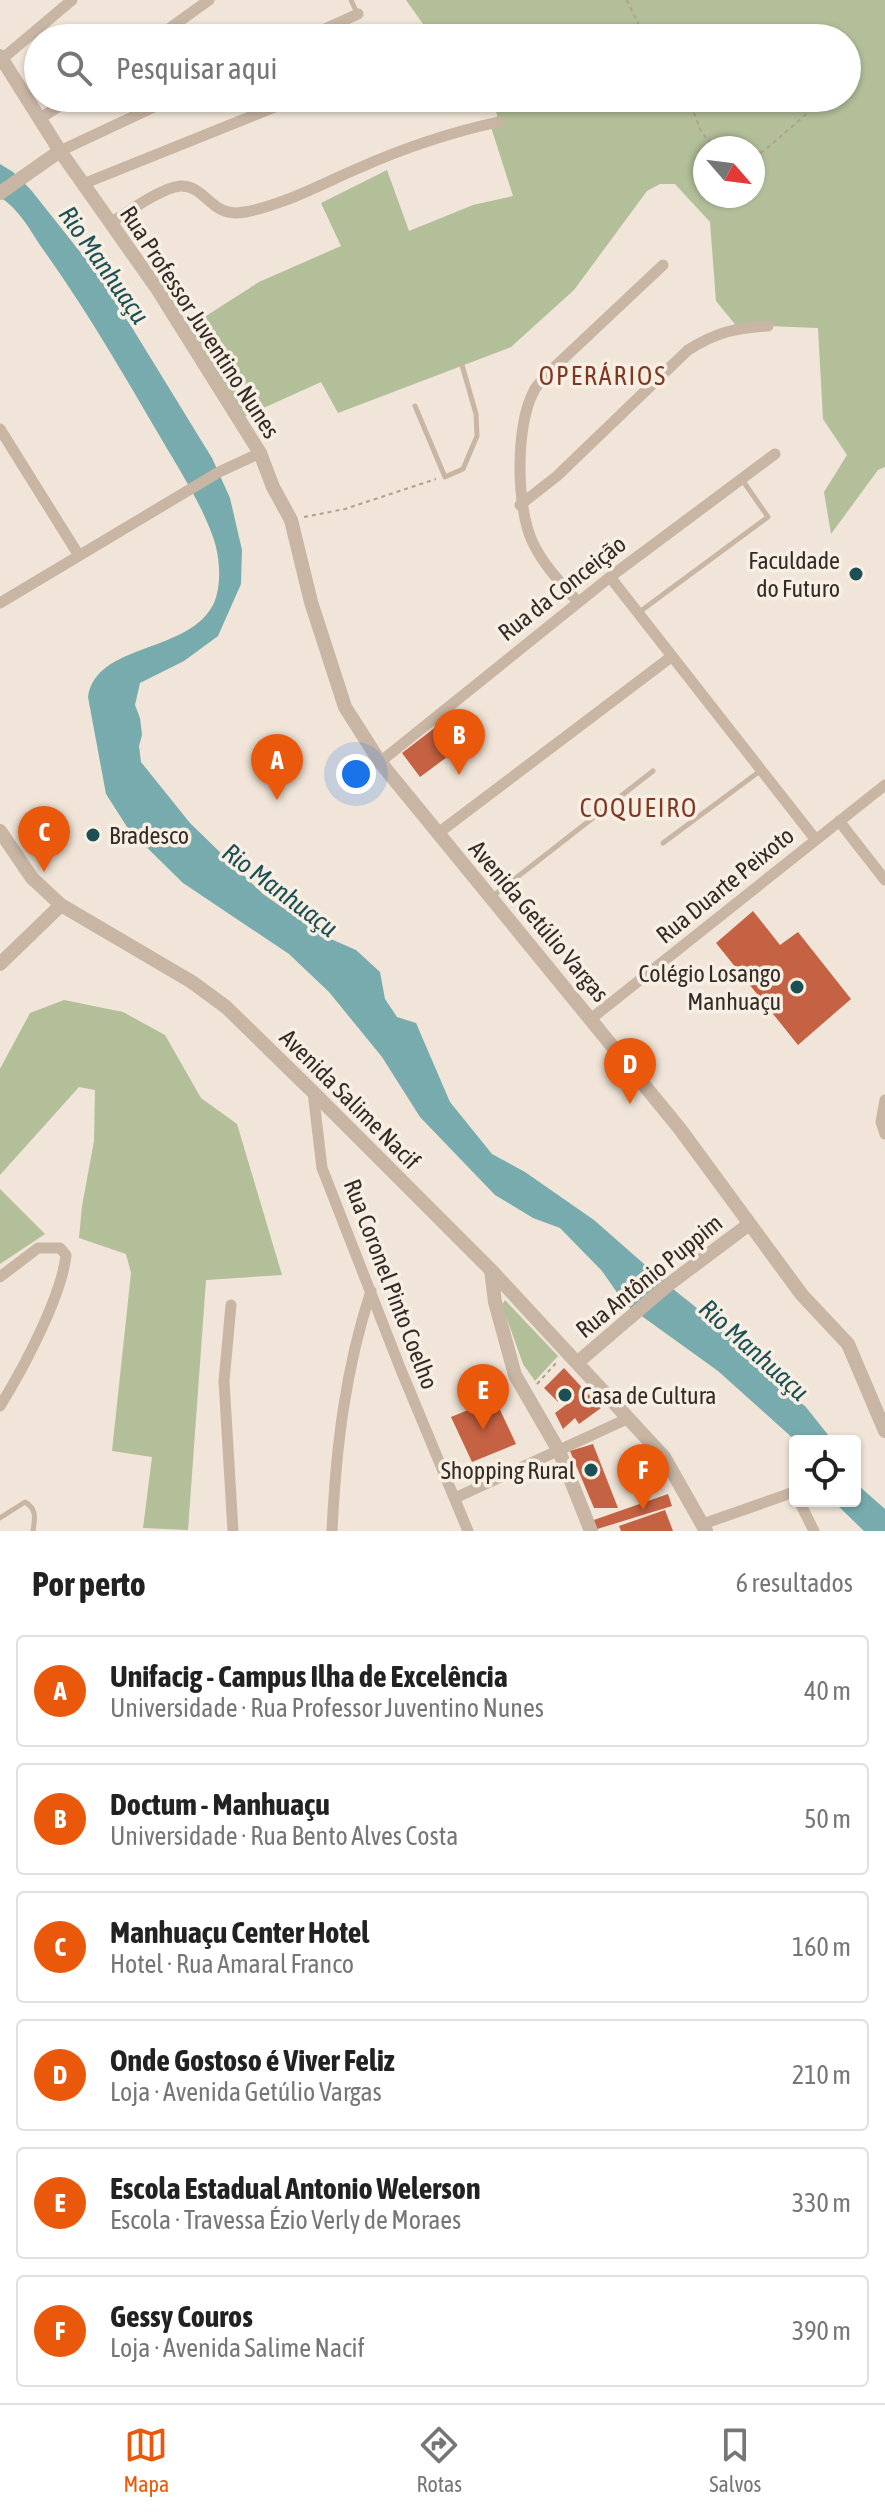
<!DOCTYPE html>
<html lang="pt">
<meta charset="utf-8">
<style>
:root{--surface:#fff;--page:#f6f6f6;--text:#222;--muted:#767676;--line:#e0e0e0;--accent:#ea580c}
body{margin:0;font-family:"Asap Condensed",sans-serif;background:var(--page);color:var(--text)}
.controls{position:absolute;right:24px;bottom:24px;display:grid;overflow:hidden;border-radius:8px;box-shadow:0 2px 6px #0004}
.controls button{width:72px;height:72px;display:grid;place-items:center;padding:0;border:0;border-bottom:2px solid var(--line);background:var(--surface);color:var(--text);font:40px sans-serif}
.compass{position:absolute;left:693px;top:136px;width:72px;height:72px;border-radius:50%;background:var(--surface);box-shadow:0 2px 6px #0004;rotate:118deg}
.you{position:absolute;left:356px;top:774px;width:28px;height:28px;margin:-20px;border:6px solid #fff;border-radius:50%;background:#1a73e8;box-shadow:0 0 0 12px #1a73e833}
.badge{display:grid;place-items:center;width:52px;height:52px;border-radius:50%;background:var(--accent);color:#fff;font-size:26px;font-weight:700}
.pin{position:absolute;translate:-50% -66px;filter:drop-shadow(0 2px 4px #0008)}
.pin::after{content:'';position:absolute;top:42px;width:28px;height:24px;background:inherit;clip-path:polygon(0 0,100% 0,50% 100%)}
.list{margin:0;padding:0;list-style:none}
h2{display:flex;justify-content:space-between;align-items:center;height:104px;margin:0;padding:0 32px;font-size:34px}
h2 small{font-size:26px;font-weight:400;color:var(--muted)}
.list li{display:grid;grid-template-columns:52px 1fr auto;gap:24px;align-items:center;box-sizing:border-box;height:112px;margin:0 16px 16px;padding:0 16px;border:2px solid var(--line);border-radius:8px}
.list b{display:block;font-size:30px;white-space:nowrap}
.list p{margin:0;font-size:26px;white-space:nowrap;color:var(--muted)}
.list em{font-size:26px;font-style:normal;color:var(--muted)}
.icon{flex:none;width:44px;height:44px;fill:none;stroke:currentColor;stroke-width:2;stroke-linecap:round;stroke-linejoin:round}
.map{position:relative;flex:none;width:885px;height:1531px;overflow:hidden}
.search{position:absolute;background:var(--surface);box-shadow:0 2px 6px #0004;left:24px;right:24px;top:24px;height:88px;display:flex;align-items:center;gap:20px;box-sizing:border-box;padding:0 28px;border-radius:44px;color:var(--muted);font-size:30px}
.sheet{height:872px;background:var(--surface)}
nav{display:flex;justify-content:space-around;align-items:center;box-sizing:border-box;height:112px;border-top:2px solid var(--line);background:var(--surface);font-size:22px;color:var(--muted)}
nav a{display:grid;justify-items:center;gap:4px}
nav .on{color:var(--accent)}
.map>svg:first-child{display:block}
.green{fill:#b2bf99;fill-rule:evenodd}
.water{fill:#78abad}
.building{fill:#c46243}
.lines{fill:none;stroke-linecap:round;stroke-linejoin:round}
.path{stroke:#b49f8f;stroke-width:2;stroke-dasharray:4 4;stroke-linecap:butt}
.service{stroke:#c8b5a4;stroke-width:5}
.minor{stroke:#c8b5a4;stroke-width:11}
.tertiary{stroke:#c8b5a4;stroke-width:14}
.poi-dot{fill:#1c5054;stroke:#f8efe4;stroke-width:3}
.labels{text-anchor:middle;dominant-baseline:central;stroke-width:7;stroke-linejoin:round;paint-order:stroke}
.street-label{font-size:24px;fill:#342a26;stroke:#f8efe4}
.poi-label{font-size:24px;fill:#342a26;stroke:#f8efe4;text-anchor:end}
.water-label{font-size:26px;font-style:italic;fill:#1c5054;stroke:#f8efe4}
.neighbourhood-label{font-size:26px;letter-spacing:2px;fill:#813720;stroke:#f8efe4}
</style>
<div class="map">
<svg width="885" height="1531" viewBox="0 0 885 1531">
<rect width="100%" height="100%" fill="#f0e5d8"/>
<path class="green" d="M406 0H885V467L878 470 831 534 824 492 847 455 823 419 818 328 768 326 738 328 716 301 710 222 675 184H660L647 191 574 290 511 347 338 413 321 382 239 419 184 330 259 282 341 246 321 203 387 170 409 231 473 205 513 196 490 124 498 122 494 98H847V38H433ZM705 148H753V196H705Z
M64 1000 123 1012 165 1035 201 1098 237 1124 282 1275 206 1280 188 1530 143 1528 152 1457 112 1451 131 1273 126 1254 79 1238 82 1206 94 1141 95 1090 79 1087 0 1175V1069L30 1013Z
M0 1189 45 1234 0 1264Z
M505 1300 558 1356 535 1381 523 1364 502 1305Z"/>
<path class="water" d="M0 164 13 172 31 190 104 282 212 458 230 498 242 550 241 584 218 636 184 661 140 683 135 705 140 718 142 735 139 746 141 762 190 823 263 894 324 936 356 950 380 972 385 999 397 1017 416 1023 450 1102 492 1154 525 1172 594 1220 668 1285 742 1344 792 1397 805 1406 833 1441H796L718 1371 625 1304 602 1271 560 1228 533 1218 495 1195 420 1117 382 1057 329 992 289 954 183 883 129 830 106 794 88 697C96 642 190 654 214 603 222 584 220 556 213 537 201 503 180 471 162 440 124 375 86 309 42 248 30 230 19 209 0 197Z
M855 1477 859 1486 885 1509V1531H864L834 1502 855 1501Z"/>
<path class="building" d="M450 716 470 740 420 777 402 753Z
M753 911 780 945 798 932 851 999 798 1045 716 943Z
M564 1368 601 1408 579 1424 575 1418 563 1429 555 1413 571 1401 566 1395 558 1402 544 1388Z
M495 1399 516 1444 472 1462 451 1417Z
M593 1444 618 1508H594L570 1451Z
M668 1494 672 1506 594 1530 591 1521Z
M665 1510 673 1531H621L619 1526Z"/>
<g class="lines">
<path class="path" d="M627 0 645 38
M688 98 701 131 714 148
M753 156 764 151 811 110
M304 517 345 509 436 479
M537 1384 557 1362"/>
<path class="service" d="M351 0 357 13
M415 406 445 477 463 469 477 436 476 414 462 365
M638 613 768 517 743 481
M663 843 760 771
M493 896 653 771
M0 1518 25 1502C37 1509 35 1518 33 1531"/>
<path class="minor" d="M156 38 209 0
M305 38 358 14
M2 59 72 0
M39 119 72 98
M60 151 173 98
M83 184 297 98
M110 223C128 212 161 188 180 186 207 185 210 219 245 212 284 205 323 183 359 168 406 147 448 133 498 122
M0 429 78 554
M520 505 557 476 688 350C717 332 735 328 768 326
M610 577 816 840
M578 602C562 584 544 566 533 543 516 509 515 425 534 391 536 386 542 381 545 376L663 265
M0 603 219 472 260 453
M380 762 610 577 775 454
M839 821 885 880
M437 834 671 657
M592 1018 885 785
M313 1092 322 1168 401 1370 468 1531
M885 1100 881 1122 885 1134
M0 1277 38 1248H60L66 1255C62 1296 22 1371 0 1406
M231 1305 224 1381 233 1531
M455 1498 629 1418
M799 1501 814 1531
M703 1524 794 1492 795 1494
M332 1531C336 1448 345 1370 371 1291"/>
<path class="tertiary" d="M0 56 60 151 158 290 260 453 273 487 291 520 311 602 345 707 380 762 680 1129 802 1295 848 1344 885 1431
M0 193 60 151
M0 831 32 878 61 905 192 982 226 1007 313 1092 491 1270 664 1457 706 1531
M0 964 61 905
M491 1270 495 1302 515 1375 559 1451 591 1531
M578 1362 668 1285 748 1225"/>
</g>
<g class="poi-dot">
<circle cx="856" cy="574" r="8"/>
<circle cx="93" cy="835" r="8"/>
<circle cx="797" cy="987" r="8"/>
<circle cx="565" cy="1395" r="8"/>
<circle cx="591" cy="1470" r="8"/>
</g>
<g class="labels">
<g class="street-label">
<text transform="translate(200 322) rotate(57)">Rua Professor Juventino Nunes</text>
<text transform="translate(562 588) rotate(-38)">Rua da Conceição</text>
<text transform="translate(725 885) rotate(-39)">Rua Duarte Peixoto</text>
<text transform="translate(539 921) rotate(50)">Avenida Getúlio Vargas</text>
<text transform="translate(350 1099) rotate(45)">Avenida Salime Nacif</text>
<text transform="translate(649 1276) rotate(-39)">Rua Antônio Puppim</text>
<text transform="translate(391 1284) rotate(69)">Rua Coronel Pinto Coelho</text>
</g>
<g class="poi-label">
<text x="840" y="560">Faculdade<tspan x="840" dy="28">do Futuro</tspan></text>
<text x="109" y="835" text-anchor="start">Bradesco</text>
<text x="781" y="973">Colégio Losango<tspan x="781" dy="28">Manhuaçu</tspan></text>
<text x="581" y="1395" text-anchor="start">Casa de Cultura</text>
<text x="575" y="1470">Shopping Rural</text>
</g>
<g class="water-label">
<text transform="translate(104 265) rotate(55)">Rio Manhuaçu</text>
<text transform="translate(280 890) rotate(37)">Rio Manhuaçu</text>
<text transform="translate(754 1350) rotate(42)">Rio Manhuaçu</text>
</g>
<g class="neighbourhood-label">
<text x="603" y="376">OPERÁRIOS</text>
<text x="639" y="808">COQUEIRO</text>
</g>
</g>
</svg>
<div class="controls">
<button><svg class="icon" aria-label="locate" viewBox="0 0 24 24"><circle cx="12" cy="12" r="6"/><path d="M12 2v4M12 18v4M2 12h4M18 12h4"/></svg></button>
</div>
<svg class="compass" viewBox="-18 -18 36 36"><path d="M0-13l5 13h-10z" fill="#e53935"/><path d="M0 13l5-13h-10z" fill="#767676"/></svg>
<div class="you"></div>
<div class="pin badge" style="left:277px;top:800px">A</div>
<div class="pin badge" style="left:459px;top:775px">B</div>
<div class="pin badge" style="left:44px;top:872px">C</div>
<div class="pin badge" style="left:630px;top:1104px">D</div>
<div class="pin badge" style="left:483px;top:1430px">E</div>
<div class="pin badge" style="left:643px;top:1510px">F</div>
<div class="search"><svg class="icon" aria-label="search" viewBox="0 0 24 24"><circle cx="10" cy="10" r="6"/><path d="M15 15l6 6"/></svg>Pesquisar aqui</div>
</div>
<section class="sheet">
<h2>Por perto<small>6 resultados</small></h2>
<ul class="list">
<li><span class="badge">A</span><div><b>Unifacig - Campus Ilha de Excelência</b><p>Universidade · Rua Professor Juventino Nunes</p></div><em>40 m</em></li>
<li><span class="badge">B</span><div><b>Doctum - Manhuaçu</b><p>Universidade · Rua Bento Alves Costa</p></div><em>50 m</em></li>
<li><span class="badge">C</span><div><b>Manhuaçu Center Hotel</b><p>Hotel · Rua Amaral Franco</p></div><em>160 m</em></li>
<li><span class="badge">D</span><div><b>Onde Gostoso é Viver Feliz</b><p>Loja · Avenida Getúlio Vargas</p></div><em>210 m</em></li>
<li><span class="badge">E</span><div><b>Escola Estadual Antonio Welerson</b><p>Escola · Travessa Ézio Verly de Moraes</p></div><em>330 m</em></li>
<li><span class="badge">F</span><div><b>Gessy Couros</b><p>Loja · Avenida Salime Nacif</p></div><em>390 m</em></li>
</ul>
</section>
<nav>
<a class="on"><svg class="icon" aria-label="map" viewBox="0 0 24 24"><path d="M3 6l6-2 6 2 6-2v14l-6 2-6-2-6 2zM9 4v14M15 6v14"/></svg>Mapa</a>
<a><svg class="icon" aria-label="directions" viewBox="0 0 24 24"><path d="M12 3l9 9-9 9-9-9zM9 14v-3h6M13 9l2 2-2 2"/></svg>Rotas</a>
<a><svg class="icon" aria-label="saved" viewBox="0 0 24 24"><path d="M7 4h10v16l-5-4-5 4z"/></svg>Salvos</a>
</nav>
